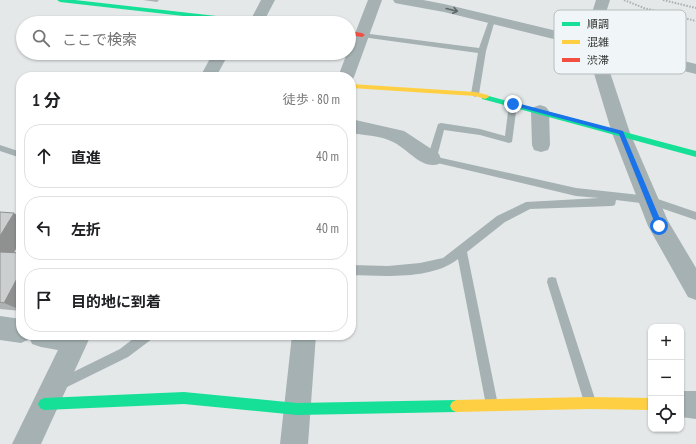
<!DOCTYPE html>
<html lang="ja">
<meta charset="utf-8">
<style>
:root{--surface:#fff;--page:#f2f2f2;--text:#202124;--muted:#757577;--line:#e0e0e0}
body{margin:0;font-family:"PT Sans Narrow","Noto Sans JP",sans-serif;background:var(--page);color:var(--text)}
.controls{position:absolute;right:12px;bottom:12px;display:grid;overflow:hidden;border-radius:8px;box-shadow:0 1px 3px #0004}
.controls button{width:36px;height:36px;display:grid;place-items:center;padding:0;border:0;border-bottom:1px solid var(--line);background:var(--surface);color:var(--text);font:20px sans-serif}
.stop{position:absolute;width:12px;height:12px;margin:-9px;border:3px solid #1a73e8;border-radius:50%;background:#fff}
.stop.end{background:#1a73e8;border-color:#fff;box-shadow:0 1px 4px #0008}
.list{margin:0;padding:0;list-style:none}
h2{display:flex;justify-content:space-between;align-items:center;height:52px;margin:0;padding:0 16px;font-size:17px}
h2 small{font-size:13px;font-weight:400;color:var(--muted)}
.list li{display:grid;grid-template-columns:26px 1fr auto;gap:12px;align-items:center;box-sizing:border-box;height:64px;margin:0 8px 8px;padding:0 8px;border:1px solid var(--line);border-radius:16px}
.list b{display:block;font-size:15px;white-space:nowrap}
.list em{font-size:13px;font-style:normal;color:var(--muted)}
.icon{flex:none;width:22px;height:22px;fill:none;stroke:currentColor;stroke-width:2;stroke-linecap:round;stroke-linejoin:round}
.map{position:relative;flex:none;width:696px;height:444px;overflow:hidden}
.search{position:absolute;background:var(--surface);box-shadow:0 1px 3px #0004;left:16px;top:16px;width:340px;height:44px;display:flex;align-items:center;gap:10px;box-sizing:border-box;padding:0 14px;border-radius:22px;color:var(--muted);font-size:15px}
.panel{position:absolute;background:var(--surface);box-shadow:0 1px 3px #0004;left:16px;top:72px;width:340px;height:268px;border-radius:16px}
.map>svg:first-child{display:block}
.lines{fill:none;stroke-linecap:round;stroke-linejoin:round}
.path{stroke:#a7afb0;stroke-width:2;stroke-dasharray:1.5 1.5;stroke-linecap:butt}
.lane{fill:#a5b1b2;fill-rule:evenodd}
.street{fill:#a5b1b2;fill-rule:evenodd}
.fast{fill:#16e098;fill-rule:evenodd}
.slow{fill:#ffcf43;fill-rule:evenodd}
.jam{fill:#f24e42;fill-rule:evenodd}
.wall{fill:#afb2b2}
.shaded-wall{fill:#8f9191}
.building{fill:#cccfcf;stroke:#8f9191}
.oneway{stroke:#5f6666}
.route{fill:#1a73e8}
.key{fill:#f0f6f7;stroke:#b7bcbc;stroke-width:1}
.key-label{font-size:11px;fill:#313434}
</style>
<div class="map">
<svg width="696" height="444" viewBox="0 0 696 444">
<rect width="100%" height="100%" fill="#e4e8e8"/>
<g class="lines">
<path class="path" d="M624 0 644 8 696 21
M663 0 696 8"/>
<path class="lane" d="M492 18 495 20 486 51 479 94 475 97 471 94 478 53 362 37 358 35 362 33 479 48 489 20Z
M513 101 517 104 512 142 509 143 480 135 444 130 437 157 576 188 649 196 696 212V220L649 204 616 200 615 205 612 206 530 209 505 222 467 252 498 405 497 410 492 411 487 410 486 405 458 259C432 280 383 276 351 275V265L388 266 420 263 443 258 497 216 526 202 599 198 576 196 429 161 427 159 438 124 441 123 480 129 505 136 509 104Z
M0 145 21 152V158L0 151Z
M552 277 556 278 557 282 596 402 595 407 590 408 585 407 584 402 547 282 548 278Z
M138 335H154L152 339 128 357 63 389 59 391 55 389 53 385 55 381 120 349Z"/>
<path class="street" d="M261 0H275L263 23H249Z
M368 0H382L354 77 351 81V77H338L347 53H349V49Z
M393 0H423L444 4 586 38 587 28 596 0H610L601 28V41L696 64V74L603 51 630 133 668 221 696 268V300L688 297 648 226 612 133 586 47 444 12 400 4 395 3Z
M213 53H229L216 77H200Z
M540 105 546 107 549 111 550 145 548 150 541 152 534 150 532 145 531 111 534 107Z
M351 119 404 131 439 154 441 159 439 164C422 170 408 149 393 142 382 136 364 135 351 133Z
M0 316 21 319V335H91L41 444H12L58 350 41 347 32 344 30 339 21 343 0 340Z
M292 335H316L308 444H280Z
M681 391H696V419L681 417Z"/>
<path class="fast" d="M57 0H75L261 21 264 23H245L60 2Z
M482 95H485L696 151V157L482 99Z
M184 392 297 403 456 400 460 402 462 406 460 410 456 412 297 415 184 404 44 410 40 408 38 404 40 400 44 398Z"/>
<path class="slow" d="M351 84 475 92 488 95 489 97 485 99 475 96 351 88Z
M590 397 651 398V410L590 409 456 412 452 410 450 406 452 402 456 400Z"/>
<path class="jam" d="M349 31 362 33 365 35 362 37 349 35Z"/>
</g>
<path class="wall" d="M143 0H159L157 2Z
M0 212 21 218V240L14 253H21V311L0 309Z"/>
<path class="shaded-wall" d="M14 213 21 218V240L8 262 0 257V236Z
M21 271V310L4 303Z"/>
<path class="building" d="M0 212 14 213 0 236Z
M0 252 21 253V271L4 303 0 302Z"/>
<defs><path id="oneway-shaft" d="M-6 0H5M1.5-3L5.5 0L1.5 3" fill="none" stroke-width="1.6" stroke-linecap="round" stroke-linejoin="round"/></defs>
<use class="oneway" href="#oneway-shaft" transform="translate(452 10) rotate(14)"/>
<path class="route" d="M513 102 623 131 663 226 662 228H657L656 226 619 134 511 105V103Z"/>
<rect x="554" y="10" width="132" height="64" rx="6" class="key"/>
<rect x="562" y="22" width="18" height="4" fill="#16e098"/>
<rect x="562" y="40" width="18" height="4" fill="#ffcf43"/>
<rect x="562" y="58" width="18" height="4" fill="#f24e42"/>
<g class="key-label">
<text x="587" y="28">順調</text>
<text x="587" y="46">混雑</text>
<text x="587" y="64">渋滞</text>
</g>
</svg>
<div class="controls">
<button>+</button>
<button>−</button>
<button><svg class="icon" aria-label="locate" viewBox="0 0 24 24"><circle cx="12" cy="12" r="6"/><path d="M12 2v4M12 18v4M2 12h4M18 12h4"/></svg></button>
</div>
<div class="stop" style="left:659px;top:226px"></div>
<div class="stop end" style="left:513px;top:104px"></div>
<div class="search"><svg class="icon" aria-label="search" viewBox="0 0 24 24"><circle cx="10" cy="10" r="6"/><path d="M15 15l6 6"/></svg>ここで検索</div>
<section class="panel">
<h2>1 分<small>徒歩 · 80 m</small></h2>
<ul class="list">
<li><svg class="icon" aria-label="ahead" viewBox="0 0 24 24"><path d="M12 20V5M6 11l6-6 6 6"/></svg><div><b>直進</b></div><em>40 m</em></li>
<li><svg class="icon" aria-label="left" viewBox="0 0 24 24"><path d="M17 20v-9H6M10 6l-5 5 5 5"/></svg><div><b>左折</b></div><em>40 m</em></li>
<li><svg class="icon" aria-label="arrive" viewBox="0 0 24 24"><path d="M6 21V4h12l-3 4 3 4H6"/></svg><div><b>目的地に到着</b></div></li>
</ul>
</section>
</div>
